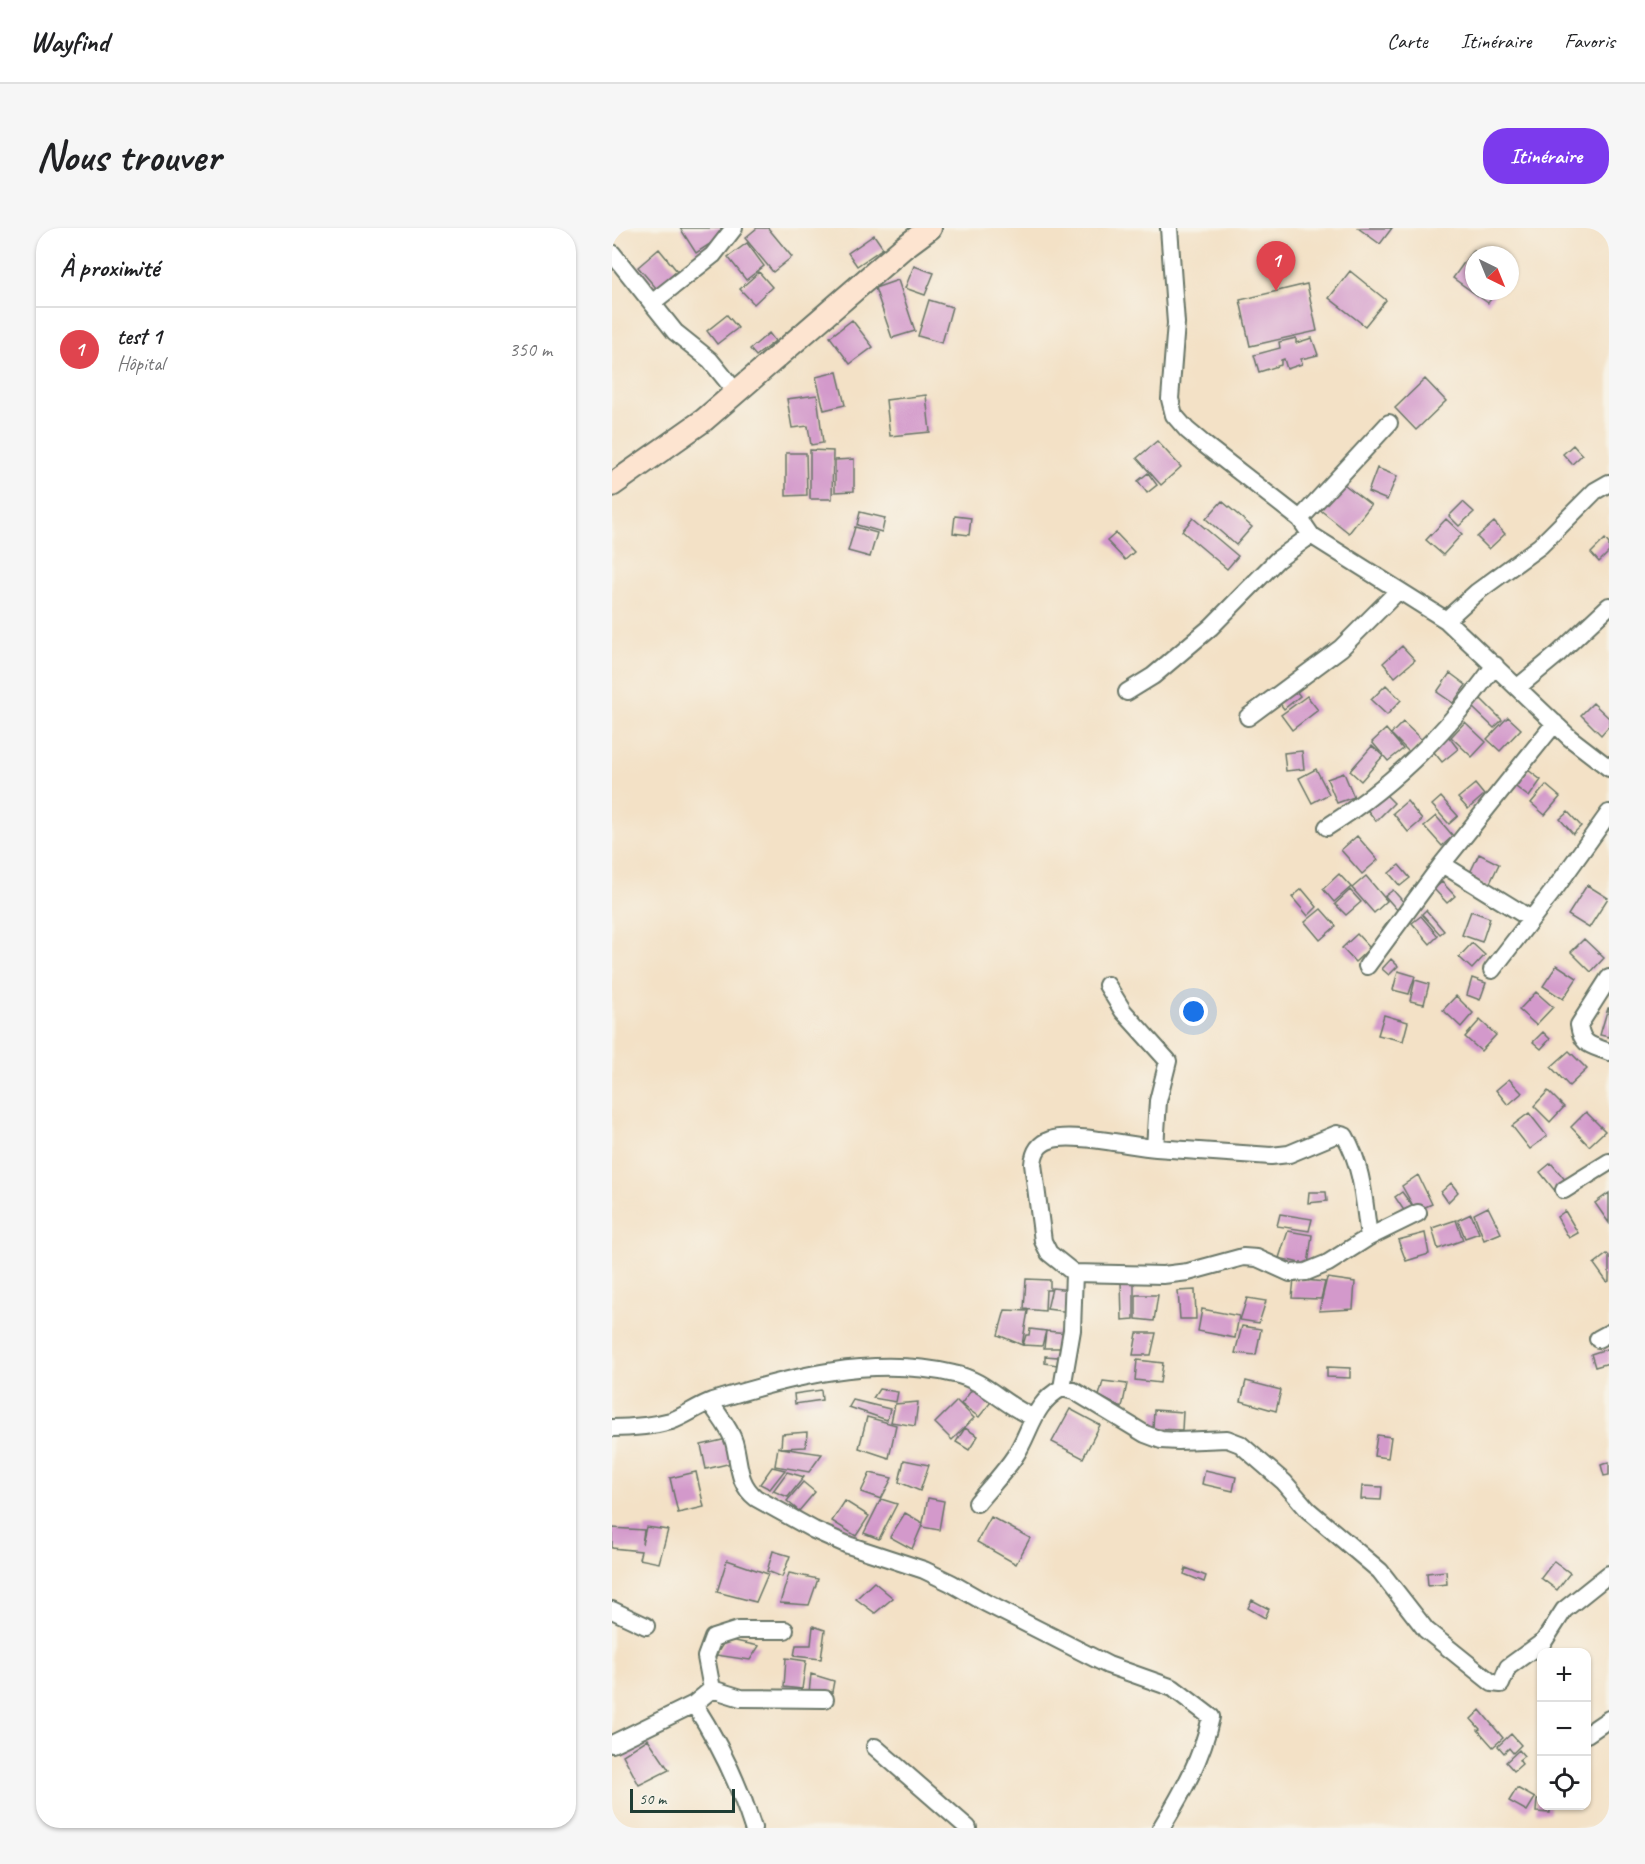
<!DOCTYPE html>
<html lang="fr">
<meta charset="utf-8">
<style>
:root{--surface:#fff;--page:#f6f6f6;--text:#202124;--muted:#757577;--line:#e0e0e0;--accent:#7c3aed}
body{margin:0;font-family:Caveat,sans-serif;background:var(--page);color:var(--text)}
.controls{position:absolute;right:18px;bottom:18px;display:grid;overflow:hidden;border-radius:12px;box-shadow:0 2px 4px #0004}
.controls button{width:54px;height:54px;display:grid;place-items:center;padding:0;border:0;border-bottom:2px solid var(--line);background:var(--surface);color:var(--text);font:30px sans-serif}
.compass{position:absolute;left:853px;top:18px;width:54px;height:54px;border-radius:50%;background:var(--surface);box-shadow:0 2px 4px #0004;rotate:137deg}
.scale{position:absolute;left:18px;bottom:15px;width:105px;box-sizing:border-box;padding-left:6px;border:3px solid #1f3d34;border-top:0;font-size:16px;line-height:21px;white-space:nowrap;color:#1f3d34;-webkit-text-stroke:4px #f7f3e8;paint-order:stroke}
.you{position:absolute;left:582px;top:784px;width:21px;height:21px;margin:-15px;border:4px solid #fff;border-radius:50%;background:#1a73e8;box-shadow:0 0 0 9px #1a73e833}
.badge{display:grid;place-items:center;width:39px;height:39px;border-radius:50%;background:var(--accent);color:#fff;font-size:20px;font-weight:700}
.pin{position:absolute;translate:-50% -50px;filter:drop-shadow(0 2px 3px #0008)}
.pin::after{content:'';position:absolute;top:32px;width:21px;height:18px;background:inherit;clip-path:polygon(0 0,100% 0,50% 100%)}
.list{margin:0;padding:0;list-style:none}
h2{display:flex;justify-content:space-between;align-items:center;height:78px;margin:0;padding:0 24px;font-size:26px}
h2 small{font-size:20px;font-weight:400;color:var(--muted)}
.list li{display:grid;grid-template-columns:39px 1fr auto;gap:18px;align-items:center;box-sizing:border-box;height:84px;padding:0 24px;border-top:2px solid var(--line)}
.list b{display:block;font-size:22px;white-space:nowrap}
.list p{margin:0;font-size:20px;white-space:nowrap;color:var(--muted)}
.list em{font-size:20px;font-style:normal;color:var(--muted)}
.icon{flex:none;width:33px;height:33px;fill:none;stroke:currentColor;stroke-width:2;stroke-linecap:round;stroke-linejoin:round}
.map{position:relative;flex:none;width:997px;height:1600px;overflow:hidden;border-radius:24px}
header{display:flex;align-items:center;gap:36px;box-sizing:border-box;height:84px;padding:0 30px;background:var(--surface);border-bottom:2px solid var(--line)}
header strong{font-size:28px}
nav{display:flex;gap:33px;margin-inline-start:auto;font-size:21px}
.intro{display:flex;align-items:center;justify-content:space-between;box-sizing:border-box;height:144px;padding:0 36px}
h1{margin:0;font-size:42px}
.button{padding:15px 27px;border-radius:24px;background:var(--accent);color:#fff;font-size:21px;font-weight:700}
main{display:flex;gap:36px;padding:0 36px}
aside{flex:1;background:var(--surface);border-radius:24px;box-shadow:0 2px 4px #0004}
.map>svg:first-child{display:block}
.building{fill:#d399cb}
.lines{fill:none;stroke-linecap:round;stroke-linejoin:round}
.street-casing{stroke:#697667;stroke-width:20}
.secondary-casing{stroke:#697667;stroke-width:26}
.street{stroke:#fff;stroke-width:16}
.secondary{stroke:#fde4d0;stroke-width:22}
</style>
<header>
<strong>Wayfind</strong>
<nav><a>Carte</a><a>Itinéraire</a><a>Favoris</a></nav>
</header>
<div class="intro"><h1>Nous trouver</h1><a class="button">Itinéraire</a></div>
<main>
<aside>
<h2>À proximité<small></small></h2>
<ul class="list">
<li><span class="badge" style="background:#e0444e">1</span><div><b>test 1</b><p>Hôpital</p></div><em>350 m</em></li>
</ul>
</aside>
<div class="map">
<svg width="997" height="1600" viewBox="0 0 997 1600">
<rect width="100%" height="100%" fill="#f7f3e8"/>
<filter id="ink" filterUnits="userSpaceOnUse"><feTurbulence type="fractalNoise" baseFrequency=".0167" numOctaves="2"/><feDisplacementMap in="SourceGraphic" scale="12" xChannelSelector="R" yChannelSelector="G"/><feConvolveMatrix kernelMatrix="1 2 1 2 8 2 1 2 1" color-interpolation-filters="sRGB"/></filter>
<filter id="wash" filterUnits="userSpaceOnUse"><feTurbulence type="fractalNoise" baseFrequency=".008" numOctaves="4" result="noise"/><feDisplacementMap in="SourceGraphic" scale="24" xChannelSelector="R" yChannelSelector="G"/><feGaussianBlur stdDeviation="1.35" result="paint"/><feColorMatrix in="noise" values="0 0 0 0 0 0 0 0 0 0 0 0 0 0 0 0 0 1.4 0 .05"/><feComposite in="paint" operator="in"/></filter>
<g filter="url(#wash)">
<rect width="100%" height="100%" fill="#f3e1c6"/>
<g id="blocks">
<path class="building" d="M68 0H116L118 3 84 25Z
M145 0H156L180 29 161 44 133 10Z
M746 0H780L768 16Z
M262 7 271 20 245 38 236 25Z
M135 15 152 38 134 52 116 29Z
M47 21 65 43 45 61 26 39Z
M861 22 868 27H862V63H885L876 75 841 50Z
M302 38 322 45 313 67 293 60Z
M738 43 774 72 753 98 717 70Z
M147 44 160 59 142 76 128 61Z
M286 52 303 103 280 110 263 60Z
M695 56 705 103 638 118 628 72Z
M317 72 340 79 330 115 306 108Z
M115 87 126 100 105 116 95 103Z
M240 92 261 119 238 136 218 109Z
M157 105 163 113 144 128 138 121Z
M684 110V115L700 110 706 127 689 131 690 136 675 141 672 131 669 132V137L647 144 642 127 668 120 667 114Z
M225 144 233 177 212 182 204 149Z
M813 151 834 173 804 202 783 180Z
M205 167 211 215 199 217 196 198 180 200 175 171Z
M314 167 318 204 278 208 274 172Z
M545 213 569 239 549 257 525 230Z
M961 217 970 227 960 236 951 226Z
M198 222 221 223 220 271H198Z
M174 225H194L195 267 174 268Z
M242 231V263L223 264V232Z
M765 240 785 248 775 272 756 264Z
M536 245 545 257 535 265 526 253Z
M729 254 759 277 737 305 707 281Z
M610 273 640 299 624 317 594 291Z
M851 274 862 284 847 298 837 288Z
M248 284 273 290 270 304 245 297Z
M343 288 359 290 357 307 341 305Z
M581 290 626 328 615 341 570 303Z
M834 291 850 306 831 327 814 312Z
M882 294 893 306 877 321 865 309Z
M243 299 265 305 258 329 236 323Z
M504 305 522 324 513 332 495 313Z
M993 311 997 316V324L987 334 979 325Z
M790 418 803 432 783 449 771 435Z
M838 445 854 457 841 475 825 464Z
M679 456 688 468 672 481 663 469Z
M774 457 789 472 775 487 759 472Z
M695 468 706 482 680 502 669 487Z
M868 470 890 492 882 500 860 479Z
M981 475 997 490V498L989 507 969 487Z
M896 489 909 501 888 523 875 511Z
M791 494 810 512 798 525 779 506Z
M853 494 874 514 860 529 839 509Z
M774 501 791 521 776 533 760 514Z
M833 504 846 521 830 534 817 518Z
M760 518 771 528 749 553 738 543Z
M690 523 692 541 674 543 672 525Z
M704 541 717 566 700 575 687 550Z
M916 542 929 552 917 569 904 559Z
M732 545 742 569 725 575 715 551Z
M863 556 872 567 856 581 846 570Z
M934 557 948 569 933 587 919 575Z
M770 563 782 575 764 593 753 579Z
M829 569 846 588 837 596 820 577Z
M795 573 810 592 796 604 781 585Z
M956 584 969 598 961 606 948 591Z
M824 588 841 608 830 618 812 598Z
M745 608 766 632 750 646 729 622Z
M867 626 887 636 876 659 856 649Z
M787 637 798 650 788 658 777 645Z
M727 646 739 659 722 674 711 661Z
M754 648 775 673 762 685 740 660Z
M830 654 843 668 835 675 822 661Z
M975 657 996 670 977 700 956 687Z
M690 661 705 679 696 688 680 669Z
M738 662 749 674 734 687 723 676Z
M781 662 794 677 787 684 773 668Z
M709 681 724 698 708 712 693 694Z
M814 682 832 703 828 706 810 686Z
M859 683 878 690 870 714 850 707Z
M809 688 826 708 818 716 800 695Z
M745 706 758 720 743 734 730 720Z
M972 711 992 730 979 744 959 724Z
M860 715 873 727 860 741 847 729Z
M779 731 786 738 777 747 770 741Z
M945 737 965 750 951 771 931 758Z
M786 743 803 748 797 766 781 762Z
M860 750 874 755 868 772 855 767Z
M803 752 817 756 812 776 798 773Z
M924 764 941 779 924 797 907 782Z
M844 768 861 785 849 799 831 782Z
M996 780H997V809L988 807Z
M772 787 796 794 791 813 766 807Z
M868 792 884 807 869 823 853 809Z
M931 804 938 811 929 821 921 814Z
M957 823 975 841 957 858 939 839Z
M897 851 910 865 896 877 884 862Z
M936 863 952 879 938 894 922 878Z
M974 884 993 903 977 918 959 899Z
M917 885 935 908 918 921 900 898Z
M939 935 955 954 943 963 928 944Z
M806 947 820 976 804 983 795 987 783 969 790 964 804 983 790 958Z
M839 955 846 964 836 974 829 964Z
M697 964H714L715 973 696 975Z
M997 965V995L983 975Z
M876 979 889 1005 872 1012 862 986Z
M953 983 966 1005 957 1010 945 989Z
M668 986 700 991 697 1003 665 998Z
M859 986 867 1005 853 1010 846 992Z
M844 992 851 1012 826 1021 820 1000Z
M676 1003 700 1007 696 1037 667 1030Z
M813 1005 817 1026 794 1033 786 1012Z
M995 1026 997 1028V1053L995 1054 982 1036Z
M715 1050 743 1054 741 1081 707 1083Z
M414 1051 438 1052V1062H434L433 1083 412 1081Z
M522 1051V1091L510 1092 509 1053Z
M682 1051 713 1054 709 1071 680 1070Z
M440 1060 459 1062 458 1084 435 1081Z
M583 1062 584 1091H568L566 1063Z
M524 1067H546L542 1093 524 1091Z
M635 1070 654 1073 647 1095 628 1092Z
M590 1081 627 1088 623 1110 586 1103Z
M393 1082 416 1083 410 1117 386 1107Z
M630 1098 649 1101 644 1127 623 1125Z
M418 1101 434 1103 430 1118 411 1117 414 1107H417Z
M434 1103 456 1105 453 1120H432Z
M525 1105H544L539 1127H521Z
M997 1120V1135L983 1139 979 1126Z
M433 1128 446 1129 445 1137 433 1135Z
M525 1132 551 1135 548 1155 523 1152Z
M715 1139 738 1140V1150L715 1149Z
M491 1153 515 1156 510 1180 487 1168Z
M634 1153 669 1162 664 1183 629 1173Z
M365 1155 383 1169 367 1189 349 1176Z
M267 1161 286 1164 284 1174 261 1170Z
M209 1162 210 1172 183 1176 182 1166Z
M241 1172 278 1181 275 1192 237 1179Z
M345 1173 362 1190 340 1212 323 1195Z
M306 1174 303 1198 279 1194 283 1176Z
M458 1181 488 1197 471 1230 440 1214Z
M542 1182 571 1184 570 1202 541 1201Z
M255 1189 284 1197 277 1230 247 1220Z
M353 1200 366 1208 357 1222 344 1214Z
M195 1204 194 1219 169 1220 210 1226 197 1244 163 1238 166 1219 169 1220 170 1206Z
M765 1207 779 1209 776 1230 762 1228Z
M119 1210 124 1234 94 1241 89 1217Z
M292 1232 317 1237 308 1263 287 1254Z
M997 1234V1247L992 1248 989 1237Z
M160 1239 173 1242 158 1261 148 1256Z
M593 1242 624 1249 621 1263 590 1256Z
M84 1244 92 1279 66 1285 58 1250Z
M175 1244 192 1249 176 1269 161 1263Z
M258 1245 280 1250 269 1271 249 1264Z
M191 1254 203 1264 187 1283 175 1273Z
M750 1258 770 1259 769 1272 749 1271Z
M316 1270 332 1273 327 1302 310 1299Z
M269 1271 285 1276 267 1311 252 1305Z
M233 1273 257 1288 244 1308 220 1293Z
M293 1285 311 1295 300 1321 278 1309Z
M379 1289 418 1310 404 1336 365 1314Z
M34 1299 56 1302 47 1335 27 1331 29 1323 0 1320V1300L32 1302 30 1316Z
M161 1323 178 1328 170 1349 155 1343Z
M115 1332 156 1346 144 1374 105 1364Z
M942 1333 958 1345 945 1362 929 1350Z
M574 1340 594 1348 592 1354 572 1346Z
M834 1343 835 1356 816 1358 815 1345Z
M177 1345 206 1351 197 1377 168 1375Z
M262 1354 281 1370 263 1385 244 1371Z
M640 1372 657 1381 653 1390 636 1380Z
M201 1398 213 1402 209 1431 182 1428 184 1417H199Z
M114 1411 147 1418 138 1432 104 1427Z
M174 1430 194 1433 190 1461 172 1459Z
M199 1446 222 1453 219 1469 197 1465Z
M868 1482 891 1510 881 1519 866 1502 868 1501 859 1491Z
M899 1506 909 1517 901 1525 897 1520 892 1525 886 1518Z
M36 1511 57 1542 27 1557 11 1527Z
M907 1522 912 1528 907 1532 910 1536 902 1543 894 1534Z
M905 1560 923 1570 915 1583 897 1573Z
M925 1571H930V1578H938V1585L924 1584Z"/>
</g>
</g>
<g filter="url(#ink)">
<use href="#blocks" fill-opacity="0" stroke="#697667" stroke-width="1.5"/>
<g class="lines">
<g class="street-casing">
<path id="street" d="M557 0 564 95 558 171 562 187 575 202 593 217 688 291 699 307 834 392 958 510 997 540
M0 25 63 104 98 132 124 164
M41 74 101 27 122 0
M688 291 777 195
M834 392 865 364 928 318 983 263 997 255
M906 459 946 426 997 378
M515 464 541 448 599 399 665 332 699 307
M636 489 729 420 786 363
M715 599C781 558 838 500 883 437
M830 636 919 691
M755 738 830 636 943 495
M880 742 945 658 997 585
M997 750 967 797C970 818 979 817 997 824
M495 757 511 783 556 833 546 873 543 920
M952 962 997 934
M757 1009C752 975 751 939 733 908L725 906 677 926 659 928C621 925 582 923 544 920 519 918 459 904 438 912 426 916 422 924 421 936L431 1013 437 1025 462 1045 551 1047 576 1044 631 1029 645 1030 678 1045 694 1044 716 1035 757 1009 806 985
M986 1111 997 1105
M450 1160 460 1102 462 1045
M98 1174C106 1187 118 1200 122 1214 128 1235 125 1255 144 1270L202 1302 236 1317 312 1342 339 1355 374 1375 496 1437 561 1460 599 1489C590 1530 571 1564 549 1600
M0 1200C20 1200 40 1198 59 1193 73 1188 86 1178 100 1173 178 1149 260 1127 342 1146 373 1152 392 1178 421 1189
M365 1275C377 1260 392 1245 403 1228 419 1204 421 1175 450 1160L462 1163 533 1206 549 1212 566 1213 615 1211 628 1216 672 1254 696 1282 768 1343 814 1402 880 1455 889 1456 896 1439 932 1413 952 1382 997 1346
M0 1382 34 1398
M100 1461 94 1429 101 1410 126 1402H173
M82 1476 100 1461 129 1470 213 1471
M975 1506 997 1491
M0 1516 82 1476C107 1515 127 1556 141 1600
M263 1519 356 1600"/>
</g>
<g class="secondary-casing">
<path id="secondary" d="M0 257 92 192 291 20 318 0"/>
</g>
<use href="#street" class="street"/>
<use href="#secondary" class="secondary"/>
</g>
</g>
</svg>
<div class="controls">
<button>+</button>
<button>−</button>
<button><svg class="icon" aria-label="locate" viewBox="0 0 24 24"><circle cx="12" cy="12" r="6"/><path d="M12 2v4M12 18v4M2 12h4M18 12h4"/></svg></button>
</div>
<svg class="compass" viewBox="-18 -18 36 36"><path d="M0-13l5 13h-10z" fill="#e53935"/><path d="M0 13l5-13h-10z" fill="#757577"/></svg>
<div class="scale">50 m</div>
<div class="you"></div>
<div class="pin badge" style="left:664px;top:63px;background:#e0444e">1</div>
</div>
</main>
